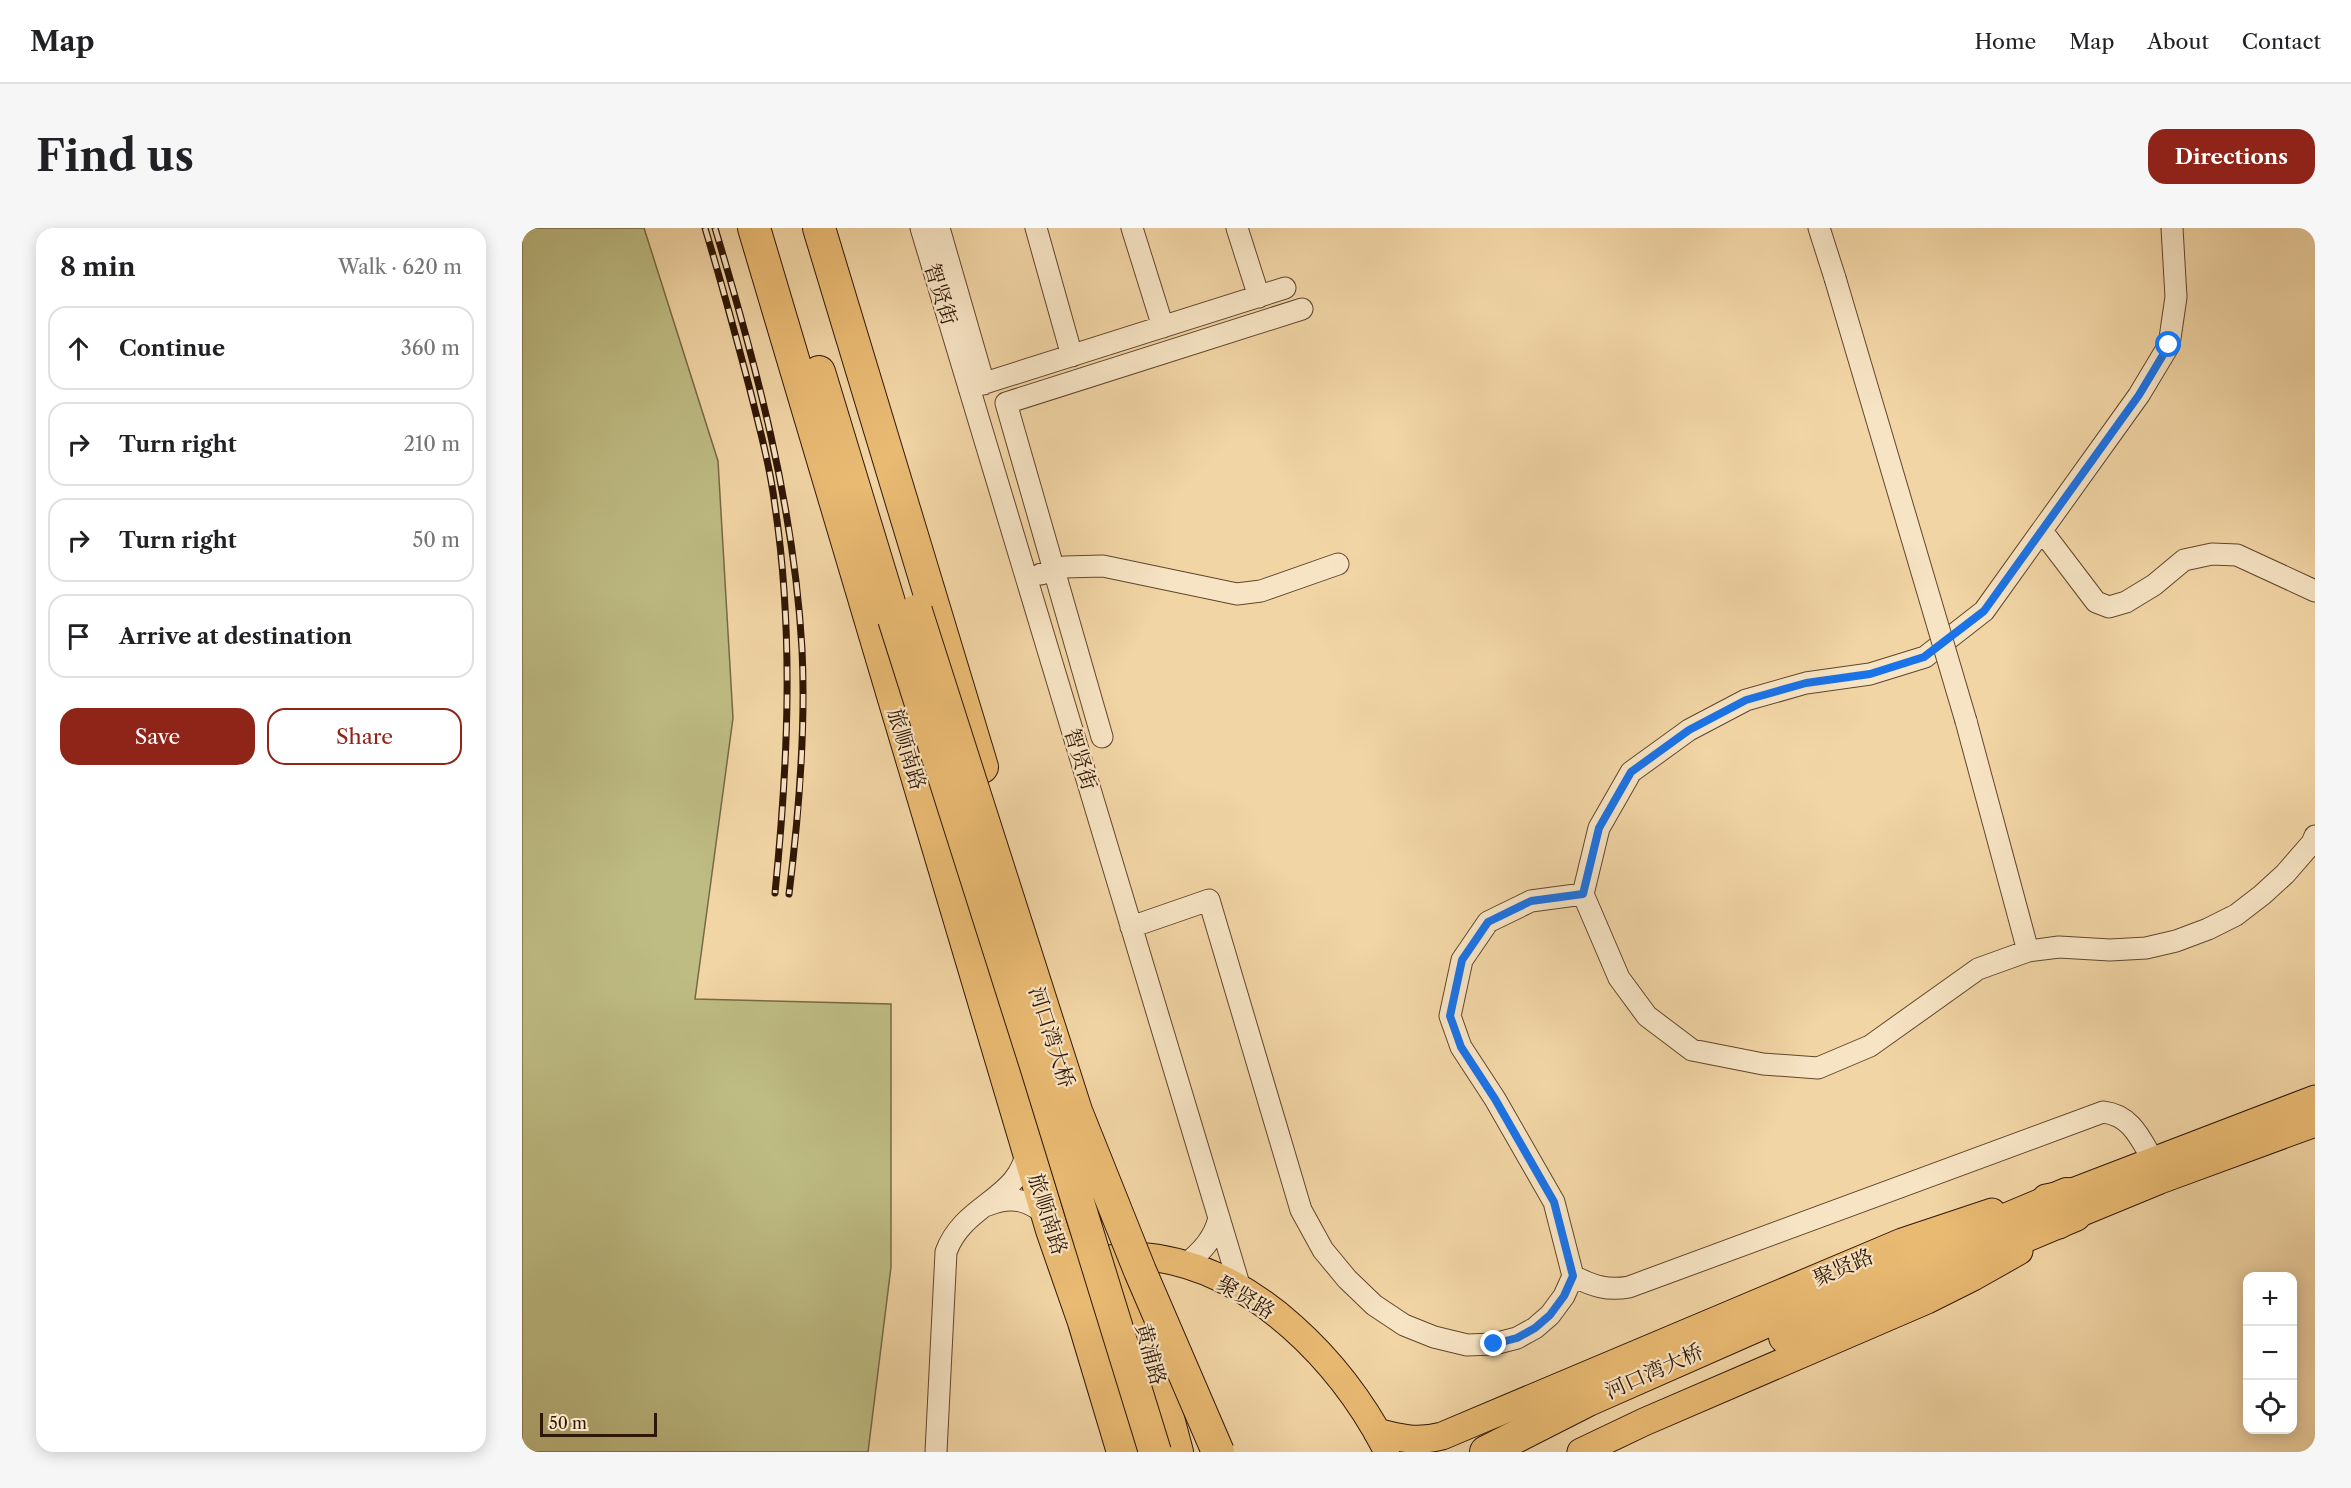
<!DOCTYPE html>
<meta charset="utf-8">
<style>
:root{--surface:#fff;--page:#f6f6f6;--text:#202124;--muted:#757577;--line:#e0e0e0;--accent:#8f2418}
body{margin:0;font-family:"Libre Caslon Text","Noto Serif SC",serif;background:var(--page);color:var(--text)}
.controls{position:absolute;right:18px;bottom:18px;display:grid;overflow:hidden;border-radius:12px;box-shadow:0 3px 15px #0003}
.controls button{width:54px;height:54px;display:grid;place-items:center;padding:0;border:0;border-bottom:2px solid var(--line);background:var(--surface);color:var(--text);font:30px sans-serif}
.scale{position:absolute;left:18px;bottom:15px;width:117px;box-sizing:border-box;padding-left:6px;border:3px solid #301605;border-top:0;font-size:16px;line-height:21px;white-space:nowrap;color:#301605;-webkit-text-stroke:4px #f7e4c4;paint-order:stroke}
.stop{position:absolute;width:18px;height:18px;margin:-14px;border:4px solid #1a73e8;border-radius:50%;background:#fff}
.stop.end{background:#1a73e8;border-color:#fff;box-shadow:0 2px 6px #0008}
.list{margin:0;padding:0;list-style:none}
h2{display:flex;justify-content:space-between;align-items:center;height:78px;margin:0;padding:0 24px;font-size:26px}
h2 small{font-size:20px;font-weight:400;color:var(--muted)}
.list li{display:grid;grid-template-columns:39px 1fr auto;gap:18px;align-items:center;box-sizing:border-box;height:84px;margin:0 12px 12px;padding:0 12px;border:2px solid var(--line);border-radius:18px}
.list b{display:block;font-size:22px;white-space:nowrap}
.list em{font-size:20px;font-style:normal;color:var(--muted)}
.actions{display:flex;gap:12px;padding:18px 24px}
.actions a{flex:1;padding:14px 0;border:2px solid var(--accent);border-radius:18px;text-align:center;font-size:21px;color:var(--accent)}
.actions .main{background:var(--accent);color:#fff}
.icon{flex:none;width:33px;height:33px;fill:none;stroke:currentColor;stroke-width:2;stroke-linecap:round;stroke-linejoin:round}
.map{position:relative;flex:none;width:1793px;height:1224px;overflow:hidden;border-radius:18px}
header{display:flex;align-items:center;gap:36px;box-sizing:border-box;height:84px;padding:0 30px;background:var(--surface);border-bottom:2px solid var(--line)}
header strong{font-size:28px}
nav{display:flex;gap:33px;margin-inline-start:auto;font-size:21px}
.intro{display:flex;align-items:center;justify-content:space-between;box-sizing:border-box;height:144px;padding:0 36px}
h1{margin:0;font-size:42px}
.button{padding:15px 27px;border-radius:18px;background:var(--accent);color:#fff;font-size:21px;font-weight:700}
main{display:flex;gap:36px;padding:0 36px}
aside{flex:1;background:var(--surface);border-radius:18px;box-shadow:0 3px 15px #0003}
.map>svg:first-child{display:block}
.green{fill:#bebc83;stroke:#776944;stroke-width:1.5}
.lines{fill:none;stroke-linecap:round;stroke-linejoin:round}
.minor-casing{stroke:#60462d;stroke-width:23}
.major-casing{stroke:#301605;stroke-width:29}
.highway-casing{stroke:#301605;stroke-width:34}
.minor{stroke:#f7e4c4;stroke-width:21}
.major{stroke:#e9ba72;stroke-width:27}
.highway{stroke:#e9ba72;stroke-width:32}
.rail-casing{stroke:#301605;stroke-width:7}
.rail{stroke:#f7e4c4;stroke-width:4.5;stroke-dasharray:14;stroke-linecap:butt}
.minor-bridge-casing{stroke:#60462d;stroke-width:23;stroke-linecap:butt}
.highway-bridge-casing{stroke:#301605;stroke-width:34;stroke-linecap:butt}
.minor-bridge{stroke:#f7e4c4;stroke-width:21}
.highway-bridge{stroke:#e9ba72;stroke-width:32}
.route{stroke:#1a73e8;stroke-width:8}
.labels{text-anchor:middle;dominant-baseline:central;stroke-width:4.5;stroke-linejoin:round;paint-order:stroke}
.street-label{font-size:21px;fill:#301605;stroke:#f7e4c4}
</style>
<header>
<strong>Map</strong>
<nav><a>Home</a><a>Map</a><a>About</a><a>Contact</a></nav>
</header>
<div class="intro"><h1>Find us</h1><a class="button">Directions</a></div>
<main>
<aside>
<h2>8 min<small>Walk · 620 m</small></h2>
<ul class="list">
<li><svg class="icon" aria-label="ahead" viewBox="0 0 24 24"><path d="M12 20V5M6 11l6-6 6 6"/></svg><div><b>Continue</b></div><em>360 m</em></li>
<li><svg class="icon" aria-label="right" viewBox="0 0 24 24"><path d="M7 20v-9h11M14 6l5 5-5 5"/></svg><div><b>Turn right</b></div><em>210 m</em></li>
<li><svg class="icon" aria-label="right" viewBox="0 0 24 24"><path d="M7 20v-9h11M14 6l5 5-5 5"/></svg><div><b>Turn right</b></div><em>50 m</em></li>
<li><svg class="icon" aria-label="arrive" viewBox="0 0 24 24"><path d="M6 21V4h12l-3 4 3 4H6"/></svg><div><b>Arrive at destination</b></div></li>
</ul>
<div class="actions"><a class="main">Save</a><a>Share</a></div>
</aside>
<div class="map">
<svg width="1793" height="1224" viewBox="0 0 1793 1224">
<rect width="100%" height="100%" fill="#f2d5a5"/>
<filter id="stains"><feTurbulence type="fractalNoise" baseFrequency=".00333" numOctaves="4"/><feColorMatrix values="0 0 0 0 .2 0 0 0 0 .09 0 0 0 0 .02 0 0 0 .5 -.17"/></filter>
<radialGradient id="worn" r=".72"><stop offset=".6" stop-color="#630" stop-opacity="0"/><stop offset="1" stop-color="#630" stop-opacity=".3"/></radialGradient>
<path class="green" d="M0 0H122L196 233 211 490 173 771 369 776V1039L346 1224H0Z"/>
<g class="lines">
<g class="minor-casing">
<path id="minor" d="M399 0 719 1063
M417 0 462 156
M514 0 550 128
M610 0 641 99
M715 0 737 69
M1297 0 1313 50
M1650 0 1654 69 1647 117 1617 167 1462 383 1403 429 1348 446 1284 455 1224 472 1167 502 1109 544 1077 600 1061 666 1097 750 1125 788 1170 822 1241 836 1296 840 1348 818 1456 741 1506 723 1537 719 1588 722 1624 720 1654 713 1686 701 1714 687 1740 667 1763 646 1790 615 1793 608
M447 160 763 60
M1520 303 1574 374 1587 379 1604 374 1632 357 1662 332 1690 326 1715 327 1793 363
M519 346 542 339 581 338 715 366 739 363 816 336
M1444 493 1506 723
M580 509 484 175 780 81
M609 699 687 672 779 982 801 1022 825 1051 852 1077 882 1097 912 1109 945 1117 972 1116 995 1110 1013 1100 1028 1087 1042 1068 1051 1048 1032 974 973 871 939 819 928 788 940 732 966 694 1009 673 1061 666
M466 977C490 967 508 972 526 989
M663 1037C679 1024 692 1011 697 990
M1051 1048C1071 1058 1085 1063 1107 1059L1581 884C1609 887 1618 910 1631 932
M414 1224 424 1024C442 974 500 972 505 919"/>
</g>
<g class="major-casing">
<path id="major" d="M1524 970 1545 966 1793 871
M1537 997 1553 987 1638 952 1793 895
M553 1038C579 1031 607 1026 635 1030 735 1046 819 1134 864 1220
M855 1204C879 1211 897 1214 920 1208L1380 1014 1470 984
M1059 1224 1122 1194 1405 1072 1451 1049 1497 1023"/>
</g>
<g class="highway-casing">
<path id="highway" d="M232 0 530 1002 562 1094 601 1224
M297 0 460 539
M297 144 372 391
M606 1039 655 1224
M1263 1109 1553 987
M964 1224 1066 1172 1304 1067 1545 966"/>
</g>
<use href="#minor" class="minor"/>
<use href="#major" class="major"/>
<use href="#highway" class="highway"/>
<g class="rail-casing">
<path id="rail" d="M183 0C199 53 213 105 227 158 237 198 248 238 253 278 272 407 266 535 253 665
M193 0C234 137 272 277 280 421 284 503 277 585 267 666"/>
</g>
<use href="#rail" class="rail"/>
<g class="minor-bridge-casing">
<path id="minor-bridge" d="M1313 50 1444 493"/>
</g>
<g class="highway-bridge-casing">
<path id="highway-bridge" d="M394 383 554 883 618 1043 696 1224
M372 391 515 841 633 1224"/>
</g>
<use href="#minor-bridge" class="minor-bridge"/>
<use href="#highway-bridge" class="highway-bridge"/>
</g>
<g class="lines">
<path class="route" d="M972 1116 995 1110 1013 1100 1028 1087 1042 1068 1051 1048 1032 974 973 871 939 819 928 788 940 732 966 694 1009 673 1061 666 1077 600 1109 544 1167 502 1224 472 1284 455 1348 446 1402 429 1462 383 1617 167 1647 117"/>
</g>
<g class="labels">
<g class="street-label">
<text transform="translate(419 66) rotate(73)">智贤街</text>
<text transform="translate(385 521) rotate(73)">旅顺南路</text>
<text transform="translate(559 531) rotate(73)">智贤街</text>
<text transform="translate(530 809) rotate(72)">河口湾大桥</text>
<text transform="translate(526 986) rotate(72)">旅顺南路</text>
<text transform="translate(1321 1039) rotate(-23)">聚贤路</text>
<text transform="translate(724 1069) rotate(31)">聚贤路</text>
<text transform="translate(629 1126) rotate(75)">黄浦路</text>
<text transform="translate(1132 1143) rotate(-24)">河口湾大桥</text>
</g>
</g>
<rect width="100%" height="100%" filter="url(#stains)"/>
<rect width="100%" height="100%" fill="url(#worn)"/>
</svg>
<div class="controls">
<button>+</button>
<button>−</button>
<button><svg class="icon" aria-label="locate" viewBox="0 0 24 24"><circle cx="12" cy="12" r="6"/><path d="M12 2v4M12 18v4M2 12h4M18 12h4"/></svg></button>
</div>
<div class="scale">50 m</div>
<div class="stop" style="left:1647px;top:117px"></div>
<div class="stop end" style="left:972px;top:1116px"></div>
</div>
</main>
